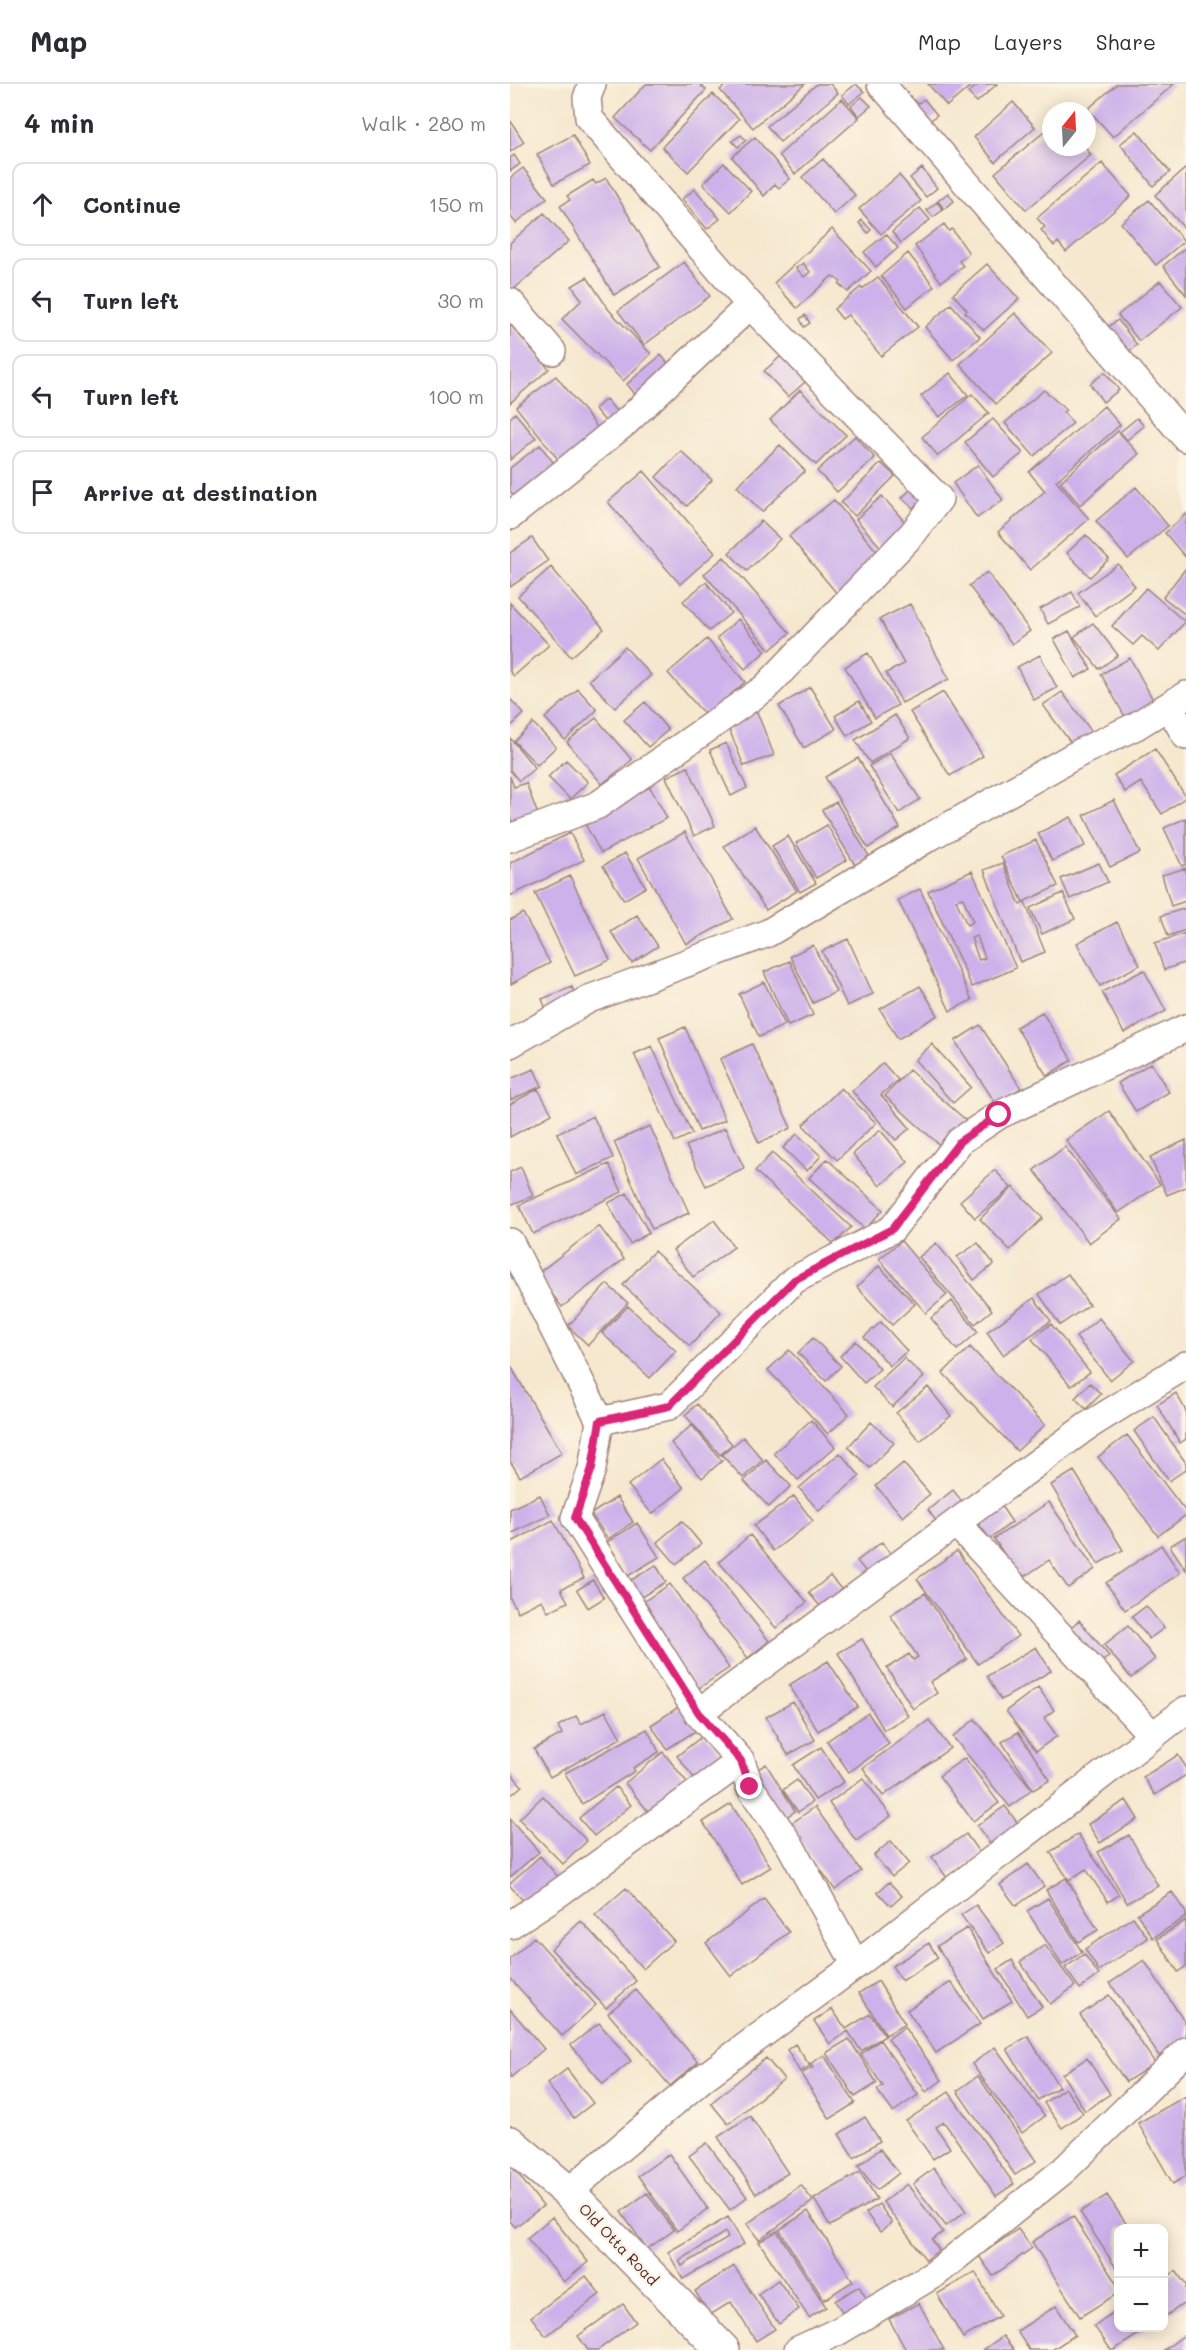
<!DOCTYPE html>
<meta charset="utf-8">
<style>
:root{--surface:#fff;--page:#f2f2f3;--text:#2b2b33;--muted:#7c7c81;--line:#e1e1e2}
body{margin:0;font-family:Mali,sans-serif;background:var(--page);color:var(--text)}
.controls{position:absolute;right:18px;bottom:18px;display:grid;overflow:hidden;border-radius:12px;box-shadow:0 3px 15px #0003}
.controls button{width:54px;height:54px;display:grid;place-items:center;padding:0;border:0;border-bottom:2px solid var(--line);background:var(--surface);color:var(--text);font:30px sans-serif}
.compass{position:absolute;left:532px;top:18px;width:54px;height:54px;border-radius:50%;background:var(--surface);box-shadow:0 3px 15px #0003;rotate:18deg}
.stop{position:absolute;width:18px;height:18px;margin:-14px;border:4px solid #db2777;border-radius:50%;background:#fff}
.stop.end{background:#db2777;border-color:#fff;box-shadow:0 2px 6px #0008}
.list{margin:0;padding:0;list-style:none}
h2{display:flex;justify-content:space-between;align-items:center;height:78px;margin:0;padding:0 24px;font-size:26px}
h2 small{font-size:20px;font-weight:400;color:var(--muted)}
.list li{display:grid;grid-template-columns:39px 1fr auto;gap:18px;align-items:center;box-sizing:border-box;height:84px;margin:0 12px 12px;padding:0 12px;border:2px solid var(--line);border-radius:12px}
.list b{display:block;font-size:22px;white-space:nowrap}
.list em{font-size:20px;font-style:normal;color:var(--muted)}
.icon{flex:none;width:33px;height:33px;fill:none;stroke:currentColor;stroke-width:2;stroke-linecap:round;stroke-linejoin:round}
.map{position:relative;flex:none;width:676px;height:2266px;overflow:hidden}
header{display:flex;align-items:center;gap:36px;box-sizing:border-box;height:84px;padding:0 30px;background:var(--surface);border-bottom:2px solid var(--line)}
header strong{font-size:28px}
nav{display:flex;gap:33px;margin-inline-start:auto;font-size:21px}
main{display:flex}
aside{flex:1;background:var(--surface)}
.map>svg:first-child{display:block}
.building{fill:#ccb1ea;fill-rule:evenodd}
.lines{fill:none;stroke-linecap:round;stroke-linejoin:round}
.street-casing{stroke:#a0847d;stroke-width:30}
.secondary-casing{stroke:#a0847d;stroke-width:36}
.street{stroke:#fff;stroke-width:27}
.secondary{stroke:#fff;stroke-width:33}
.route{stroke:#db2777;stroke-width:8}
.labels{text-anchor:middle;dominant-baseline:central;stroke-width:5;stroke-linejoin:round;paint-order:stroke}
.street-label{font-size:15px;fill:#4a1f2b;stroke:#fcf5e5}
</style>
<header>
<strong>Map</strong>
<nav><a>Map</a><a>Layers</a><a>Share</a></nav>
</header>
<main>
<aside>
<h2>4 min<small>Walk · 280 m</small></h2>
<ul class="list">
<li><svg class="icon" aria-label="ahead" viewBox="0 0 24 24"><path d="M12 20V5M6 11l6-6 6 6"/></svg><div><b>Continue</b></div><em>150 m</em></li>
<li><svg class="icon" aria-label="left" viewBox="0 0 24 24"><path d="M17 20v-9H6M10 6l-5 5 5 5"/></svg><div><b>Turn left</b></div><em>30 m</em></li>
<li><svg class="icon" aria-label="left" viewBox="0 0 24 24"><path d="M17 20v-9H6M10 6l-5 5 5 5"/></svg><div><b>Turn left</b></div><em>100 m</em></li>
<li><svg class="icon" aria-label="arrive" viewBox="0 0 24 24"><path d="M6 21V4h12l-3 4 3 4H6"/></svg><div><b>Arrive at destination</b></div></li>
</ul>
</aside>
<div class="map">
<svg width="676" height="2266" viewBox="0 0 676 2266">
<rect width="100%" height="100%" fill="#fcf5e5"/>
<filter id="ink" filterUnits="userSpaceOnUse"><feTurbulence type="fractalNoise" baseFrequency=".0167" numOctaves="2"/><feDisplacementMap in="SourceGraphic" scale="12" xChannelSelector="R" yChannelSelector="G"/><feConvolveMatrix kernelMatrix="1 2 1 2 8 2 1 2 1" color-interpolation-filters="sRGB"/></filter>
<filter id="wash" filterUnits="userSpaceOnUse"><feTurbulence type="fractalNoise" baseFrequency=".008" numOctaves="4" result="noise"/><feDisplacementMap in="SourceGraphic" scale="24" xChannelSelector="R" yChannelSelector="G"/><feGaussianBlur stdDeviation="1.35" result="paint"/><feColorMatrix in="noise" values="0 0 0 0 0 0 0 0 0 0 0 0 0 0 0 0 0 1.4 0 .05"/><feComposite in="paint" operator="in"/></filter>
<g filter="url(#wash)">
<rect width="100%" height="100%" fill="#f6e8cf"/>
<g id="blocks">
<path class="building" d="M136 0H189L196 6 140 66 105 34Z
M217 0H295L243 44 210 6Z
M307 0H320L328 9 270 58 257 42Z
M346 0 354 8 339 20 332 11Z
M418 0H463L437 22Z
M469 0H487L467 18 458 9Z
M607 0H664L603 53 578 25Z
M203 10 229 35 178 88 152 63Z
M352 13 361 22 349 32 341 22Z
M332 15 349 34 285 90 269 71Z
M414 15 427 31 415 41 402 24Z
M503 18 525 43 485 78 464 53Z
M0 36 14 58 0 68Z
M541 42V63H575L581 71 516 126 485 89Z
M627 47 660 88 643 102 610 60Z
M63 51 80 81 44 100 27 70Z
M231 51 236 56 228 63 222 57Z
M245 53 280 95 269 104 265 100 254 112 222 73Z
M4 71 10 80 0 87V74Z
M313 75 345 111 324 130 292 93Z
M214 79 241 107 221 128 193 100Z
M592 79 621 112 556 168 548 158 544 162 531 146 535 143 527 134Z
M13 84 37 114 6 139 0 132V94Z
M412 84 427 104 416 113 400 94Z
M676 84V144L675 145 645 111Z
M389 91 411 117 371 150 349 125Z
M96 94 150 183 104 211 50 122 60 116 57 112 83 96 86 100Z
M185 105 210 135 197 145 172 115Z
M438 109 444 117 434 125 428 117Z
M639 116 674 157 646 181 611 139Z
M427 118 433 126 423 133 417 126Z
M410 124 420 136 391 159 382 148Z
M34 129 59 157 3 206 0 203V159Z
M352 136 361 146 358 149 349 139Z
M434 140 439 147 442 145 459 169 449 177 453 182 431 198 405 162Z
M322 145 361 187 338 208 329 200 331 198 322 192 287 224 264 199ZM293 179 300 188 294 193 286 184Z
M376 150 388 164 366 183 354 168Z
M676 163V211L653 182Z
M398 169 424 202 397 224 371 192Z
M174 178 200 212 134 261 108 227Z
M477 180 509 215 474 246 455 228 457 226 443 210Z
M77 193 99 226 141 270 113 297 52 235 72 216 62 202Z
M368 193 408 243 371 272 338 231 332 235 324 225 351 203 352 205Z
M650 197 672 223 629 257 608 231Z
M441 220 470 253 443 276 415 243Z
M505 229 542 269 486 320 450 280Z
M295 231 300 239 294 243 290 235Z
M608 236 627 261 612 272 595 245Z
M0 240 39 285 0 319Z
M280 264 303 291 278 313 254 287Z
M151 271 163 285 128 314 117 300Z
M595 288 609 306 593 318 580 300Z
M440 289 458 311 429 333 411 312Z
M46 292 91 348 51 379 6 323Z
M290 306 336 351 306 381 260 336Z
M534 306 556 326 553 328 563 339 524 372 495 339Z
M462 310 479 329 428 372 412 353Z
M96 315 111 333 99 342 85 325Z
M594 322 610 341 546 397 579 435 520 486 488 448 535 407 519 388Z
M5 329 26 354 0 376V334Z
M627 334 634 342 617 356 610 348Z
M483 335 513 369 483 393 455 358Z
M608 347 629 370 570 421 550 398Z
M345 352 365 374 327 408 307 387Z
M30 361 50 387 9 419 0 407V384Z
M270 361 295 387 252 428 227 402Z
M171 367 202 396 177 422 146 393Z
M371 379 385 392 345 432 331 419Z
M468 381 493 416 467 434 443 399Z
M134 387 205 469 170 500 98 418Z
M405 401 415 412 403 424 392 414Z
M626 403 658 442 618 475 586 437Z
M372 412 401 445 375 468 346 435Z
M324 416 374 476 329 512 279 452Z
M676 430V474L655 449Z
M251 437 270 455 237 487 219 469Z
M576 451 599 475 580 493 557 469Z
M22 454 38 477 0 503V469Z
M214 473 280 549 260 566 194 490Z
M608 480 625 502 585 532 568 509Z
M41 483 94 545 61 573 8 512Z
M676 484V531L653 513Z
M477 488 520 547 502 560 459 502Z
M196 498 221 529 199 547 173 517Z
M636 504 675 538 649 567 632 552 623 561 602 542Z
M562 508 570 523 538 540 530 525Z
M0 519 39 561 4 592 0 588Z
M400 520 439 595 392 619 376 589 394 580 370 535Z
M228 535 256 567 235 585 207 554Z
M583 539 608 571 589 585 564 553Z
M559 547 581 585 565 594 544 555Z
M197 555 235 598 196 632 158 589Z
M115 563 141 591 105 624 79 596Z
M358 569 388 621 365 634 335 583Z
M530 571 547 604 524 616 507 583Z
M620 574 647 623 618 638 591 590Z
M300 603 326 645 294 664 269 622Z
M68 605 87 626 55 656 35 634Z
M433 608 473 672 440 692 400 628Z
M552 608 588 656 569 670 533 621Z
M0 615 14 630 0 643Z
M349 617 361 637 337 652 325 632Z
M135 618 158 646 138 663 114 636Z
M247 628 264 671 234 682 217 640Z
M385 631 400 654 360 679 345 656Z
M86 634 122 676 92 700 57 658Z
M23 639 46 663 27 681 4 657Z
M0 654 25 684 9 697 0 686Z
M216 659 237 704 221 712 200 666Z
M645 665 676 713 652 730 631 698 615 708 604 691Z
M380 669 410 715 389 729 359 682Z
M348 674 390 744 358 764 315 693Z
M56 676 78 698 60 715 38 693Z
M178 683 205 742 184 752 156 693Z
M0 692 4 703 16 699 30 736 5 746 0 732Z
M140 703 157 734 91 769 74 738Z
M604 716 630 769 600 783 574 731Z
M326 718 359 772 345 781 312 726Z
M561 733 575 762 542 777 528 749Z
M676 734V780L672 782 654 744Z
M317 741 337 776 306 794 286 759Z
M245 742 287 807 256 826 214 762Z
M175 748 223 835 176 860 128 774Z
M60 749 74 776 0 812V779Z
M278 752 306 799 290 808 262 762Z
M526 756 548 802 513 818 491 772Z
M115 769 136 803 114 816 93 782Z
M493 779 510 821 515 818 535 868 510 878 474 786Z
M589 779 598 798 560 815 551 795Z
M676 784V817L661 822 652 791Z
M462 787 506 884 462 903 418 807ZM453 814 463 838 457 841 446 816ZM467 852 475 874 469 876 461 854Z
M60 792 100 876 65 892 25 809Z
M410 805 462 916 440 927 388 816Z
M553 809 565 835 532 850 520 824Z
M676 824V846L658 852 651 832Z
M13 829 40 879 1 900 0 836Z
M127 831 148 862 122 879 101 848Z
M607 838 630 881 590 902 567 859Z
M676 849V878L654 886 645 859Z
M338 855 363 910 337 922 312 867Z
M303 861 326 908 303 919 280 872Z
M280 877 303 931 278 942 254 888Z
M634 886 656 927 614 949 592 908Z
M254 898 275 941 249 953 229 910Z
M410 902 428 931 388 955 370 925Z
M62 903 67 919 38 930 32 915Z
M532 928 562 976 537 992 506 943Z
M470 941 511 1004 486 1020 445 957Z
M175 943 215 1036 189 1047 149 954Z
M242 960 281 1044 249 1059 210 975Z
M422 960 461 1003 443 1019 405 976Z
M142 962 182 1050 165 1058 124 970Z
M373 979 388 996 371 1011 400 1044 386 1056 342 1007Z
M641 979 659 1008 626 1028 608 999Z
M24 985 32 1002 0 1016V995Z
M399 986 458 1038 434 1065 375 1012Z
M331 1004 366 1039 327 1076 293 1041Z
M28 1005 42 1030 0 1053V1020Z
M599 1027 650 1100 608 1129 556 1056Z
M83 1032 103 1074 66 1091 47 1049Z
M140 1042 179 1129 142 1145 104 1058Z
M215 1044 234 1084 196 1102 176 1062Z
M370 1046 398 1078 370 1102 343 1070Z
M287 1050 311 1072 297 1087 273 1064Z
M676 1056V1103L657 1111 640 1073Z
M555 1063 611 1135 579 1159 524 1086Z
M262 1069 341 1143 324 1160 245 1087Z
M317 1075 373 1126 355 1145 299 1094Z
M99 1080 112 1108 23 1150 9 1121Z
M11 1083 23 1112 0 1121V1088Z
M485 1086 501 1104 465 1134 450 1117Z
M503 1103 533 1134 500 1166 470 1135Z
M117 1109 139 1149 120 1160 98 1119Z
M204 1136 224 1163 183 1193 163 1166Z
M89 1142 114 1175 52 1223 27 1190Z
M391 1157 437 1211 416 1229 369 1175Z
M426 1159 482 1226 465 1240 409 1173Z
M468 1159 484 1180 464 1196 447 1173Z
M144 1167 211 1228 180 1262 113 1201Z
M369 1182 405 1220 382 1241 347 1203Z
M558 1190 579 1221 550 1241 529 1210Z
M97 1200 118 1219 78 1261 58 1242Z
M524 1214 541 1237 493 1271 477 1248Z
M442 1217 468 1248 447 1266 421 1234Z
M118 1222 166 1267 140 1294 92 1249Z
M589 1234 624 1277 600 1296 566 1253Z
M371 1238 397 1267 380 1282 354 1253Z
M541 1240 580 1288 561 1302 522 1255Z
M303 1254 331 1282 316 1297 288 1269Z
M346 1257 370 1285 354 1299 330 1272Z
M460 1263 535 1341 507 1367 433 1289Z
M279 1266 339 1330 318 1350 258 1286Z
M394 1274 414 1293 382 1323 363 1303Z
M0 1281 52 1369 10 1393 0 1377Z
M580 1299 591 1310 576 1325 565 1314Z
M418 1303 441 1332 410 1357 386 1329Z
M666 1309 676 1327V1355L670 1359 647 1321Z
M187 1320 222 1360 210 1371 175 1331Z
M644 1333 676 1379V1385L659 1397 624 1347Z
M301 1336 325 1363 288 1396 264 1369Z
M361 1338 384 1359 360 1384 338 1363Z
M182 1341 212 1377 192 1394 161 1359Z
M617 1351 676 1428V1431L648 1452 588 1373Z
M233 1353 253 1376 233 1394 212 1371Z
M330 1369 350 1392 309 1427 289 1404Z
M151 1375 174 1404 142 1430 118 1401Z
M256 1376 281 1402 259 1423 234 1397Z
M393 1379 420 1410 393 1433 366 1402Z
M564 1387 613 1466 588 1480 541 1401Z
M443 1406 458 1425 432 1445 418 1426Z
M30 1411 40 1431 0 1450V1425Z
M284 1412 303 1437 263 1467 244 1442Z
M107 1413 123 1438 98 1455 81 1430Z
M539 1418 585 1485 558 1504 539 1476 511 1495 484 1455Z
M491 1422 502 1438 480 1455 468 1439Z
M43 1436 74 1494 51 1505 58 1518 38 1528 32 1516 8 1528 0 1514V1459Z
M172 1437 191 1460 166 1480 147 1458Z
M127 1439 149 1473 118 1492 97 1458Z
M240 1451 297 1518 266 1544 209 1478Z
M676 1452V1486L660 1462Z
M372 1458 385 1475 361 1494 347 1477Z
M651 1461 670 1489 615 1526 596 1499Z
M447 1467 508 1552 468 1580 407 1495Z
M195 1476 259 1557 238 1574 173 1494Z
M146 1481 156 1498 128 1515 118 1498Z
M320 1492 337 1512 316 1529 299 1509Z
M83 1496 94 1514 78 1524 67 1506Z
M160 1500 219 1584 186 1606 127 1522Z
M415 1509 457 1575 420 1598 427 1609 403 1625 377 1584 399 1570 403 1576 408 1573 380 1531Z
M636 1522 654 1544 639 1555 622 1533Z
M569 1536 599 1572 587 1582 557 1547Z
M618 1542 645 1575 621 1594 594 1561Z
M352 1555 398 1632 374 1646 328 1569Z
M526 1563 541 1587 491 1616 477 1592Z
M318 1577 348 1623 308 1647 279 1601Z
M528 1603 544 1626 534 1634 547 1652 526 1667 496 1627Z
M283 1618 305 1656 278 1671 256 1633Z
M170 1622 187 1646 157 1665 141 1641Z
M96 1627 111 1654 40 1693 24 1665 52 1650 48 1642 66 1632 71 1640Z
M358 1629 379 1660 339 1688 317 1657Z
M465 1635 522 1705 500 1723 443 1653Z
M419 1636 440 1664 373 1712 353 1684Z
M137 1645 149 1668 123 1684 125 1687 72 1720 55 1689Z
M508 1648 540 1696 523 1706 492 1658Z
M195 1650 213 1672 185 1695 167 1672Z
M311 1663 334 1698 305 1716 283 1681Z
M153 1668 180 1702 142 1732 115 1699Z
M668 1671 676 1683V1691L645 1711 633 1693Z
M455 1674 489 1719 463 1737 429 1692Z
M256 1680 285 1727 272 1736 242 1689Z
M0 1688 12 1702 0 1712Z
M353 1694 381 1732 346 1757 319 1719Z
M287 1696 302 1718 288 1728 273 1706Z
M106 1703 121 1721 84 1752 69 1734Z
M33 1712 77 1757 53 1780 9 1735Z
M616 1716 628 1735 590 1759 578 1740Z
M221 1720 261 1783 232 1801 193 1738Z
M495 1722 509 1741 481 1761 467 1742Z
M305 1723 351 1787 325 1806 279 1741Z
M0 1735 29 1768 0 1793Z
M456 1750 471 1771 437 1794 422 1773Z
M568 1750 609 1811 598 1818 576 1785 559 1796 540 1768Z
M619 1751 648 1802 617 1819 588 1768Z
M381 1757 399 1779 382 1793 364 1771Z
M30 1772 49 1794 18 1822 0 1802V1799Z
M518 1780 534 1802 506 1822 490 1801Z
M556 1794 588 1846 568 1858 536 1806Z
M379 1798 392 1812 381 1822 368 1808Z
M116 1804 164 1857 133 1885 85 1831Z
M662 1808 676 1829V1833L643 1854 627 1830Z
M538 1814 572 1868 552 1881 517 1827Z
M254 1815 279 1848 221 1892 196 1859Z
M466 1821 494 1859 479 1869 451 1831Z
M623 1833 638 1854 589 1887 575 1865Z
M676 1836V1882L668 1888 647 1855Z
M71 1837 126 1897 96 1924 41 1865Z
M457 1844 502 1917 473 1935 427 1862Z
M24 1853 86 1921 52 1952 0 1894V1875Z
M419 1859 428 1874 392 1897 382 1882Z
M535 1861 565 1902 540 1920 510 1878Z
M574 1870 589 1891 570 1905 555 1884Z
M502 1876 532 1923 517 1932 488 1885Z
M634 1876 676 1940V1955L649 1972 600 1899Z
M368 1897 395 1940 376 1951 349 1909Z
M441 1898 470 1940 426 1969 397 1926Z
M126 1906 188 1978 160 2002 98 1929Z
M599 1911 645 1979 616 1998 570 1931Z
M0 1925 34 1965 0 1994Z
M322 1925 336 1945 360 1930 375 1952 351 1967 338 1947 320 1960 304 1937Z
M89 1939 121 1977 93 2000 61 1961Z
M394 1943 432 1996 416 2008 378 1955Z
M518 1952 549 2003 528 2016 497 1965Z
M339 1955 367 1999 345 2013 316 1969Z
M370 1956 408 2011 383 2028 367 2006 373 2002 351 1970Z
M285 1960 300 1982 290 1988 277 1966Z
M485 1963 535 2032 512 2049 462 1980Z
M314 1971 345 2019 320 2035 291 1990 303 1983 300 1980Z
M256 1974 274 1995 218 2040 201 2019Z
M577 1974 600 2010 575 2027 552 1990Z
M57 1985 83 2019 64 2034 37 2000Z
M468 1992 526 2077 505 2091 447 2007Z
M555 2004 573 2029 552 2044 534 2019Z
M439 2008 504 2100 486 2112 434 2038 426 2043 440 2064 423 2075 396 2037Z
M676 2012V2092L663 2100 628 2039Z
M240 2032 278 2089 246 2110 208 2053Z
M355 2033 370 2057 344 2074 329 2050Z
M197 2059 237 2113 220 2126 179 2072Z
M370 2065 389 2089 367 2106 348 2082Z
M159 2070 198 2125 167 2147 128 2092Z
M0 2080 33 2122 5 2143 0 2137Z
M424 2084 456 2127 436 2142 403 2100Z
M350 2088 367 2115 320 2142 304 2115Z
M397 2100 433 2148 422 2156 429 2166 416 2176 373 2118Z
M291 2101 303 2117 249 2156 237 2140Z
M137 2109 164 2146 137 2165 111 2128Z
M597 2111 619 2144H608V2187L570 2128Z
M369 2120 382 2139 370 2148 356 2129Z
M298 2127 343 2197 314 2216 269 2146Z
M563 2132 608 2202V2209L570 2233 522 2158Z
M42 2133 78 2178 54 2198 17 2154Z
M218 2133 234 2160 173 2195 158 2168ZM215 2148 218 2154 172 2182 169 2177Z
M508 2145 522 2164 483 2192 469 2172Z
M267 2147 316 2223 299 2234 249 2158Z
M224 2182 265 2245 246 2257 221 2218 200 2231 185 2207Z
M666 2187 676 2201V2218L654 2233V2195Z
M465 2188 490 2232 453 2254 427 2210Z
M76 2192 90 2210 36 2252 21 2233Z
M268 2196 289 2225 269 2240 248 2210Z
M349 2202 361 2222 338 2237 325 2217Z
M409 2219 434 2266H396L379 2235Z
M113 2220 126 2238 88 2266H78L68 2252Z
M546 2222 565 2251 542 2266H519L507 2247Z
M608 2225V2244H638L604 2266H601L584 2242Z
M676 2250V2266H654Z
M493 2252 504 2266H473Z"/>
</g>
</g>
<g filter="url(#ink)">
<use href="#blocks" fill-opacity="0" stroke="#a0847d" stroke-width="1.5"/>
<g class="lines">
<g class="street-casing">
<path id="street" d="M371 0 676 354
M0 218 42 267
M0 432 116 338 240 221
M659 623 676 652
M0 754 88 721 255 604 403 449 429 415 240 221 79 34 77 14 82 0
M0 960 79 915 258 849 416 755 573 667 626 642 676 611
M0 1158 90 1337 82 1385 65 1434 188 1629 231 1677 240 1703 280 1761 346 1881
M90 1337 159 1322 284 1196 382 1145 450 1057 489 1031 676 944
M446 1439 642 1651
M188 1629 576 1343 676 1281
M0 1841 46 1811 231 1677
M58 2108 193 1994 346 1881 676 1626
M288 2266 329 2247 426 2189 554 2086 676 1967"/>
</g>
<g class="secondary-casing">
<path id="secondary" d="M0 2059 58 2108 213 2266"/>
</g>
<use href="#street" class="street"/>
<use href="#secondary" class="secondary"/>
</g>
</g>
<g class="lines" filter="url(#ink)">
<path class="route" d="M240 1703 231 1677 189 1629 65 1434 82 1384 90 1337 159 1322 284 1196 382 1145 450 1057 489 1031"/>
</g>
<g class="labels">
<g class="street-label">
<text transform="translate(109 2160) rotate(46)">Old Otta Road</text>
</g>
</g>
</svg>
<div class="controls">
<button>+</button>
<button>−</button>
</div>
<svg class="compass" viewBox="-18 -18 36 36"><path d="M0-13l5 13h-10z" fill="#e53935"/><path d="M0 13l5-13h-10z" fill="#7c7c81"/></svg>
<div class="stop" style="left:489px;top:1031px"></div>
<div class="stop end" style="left:240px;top:1703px"></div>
</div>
</main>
